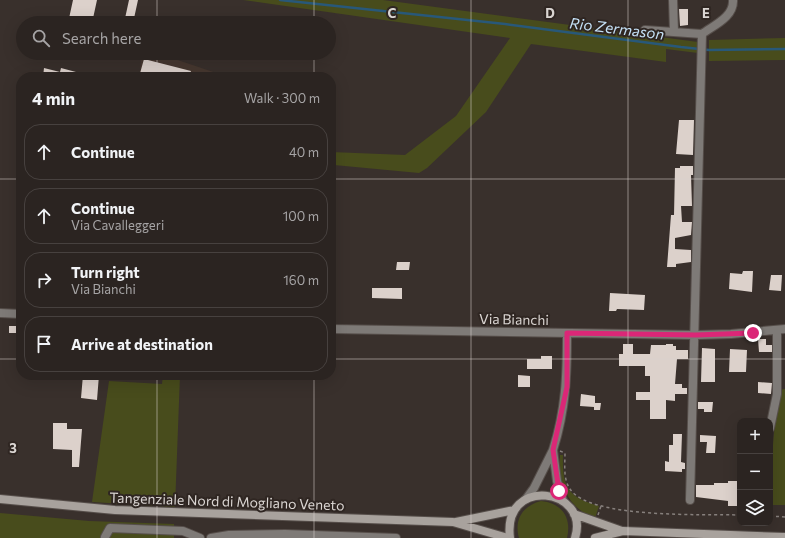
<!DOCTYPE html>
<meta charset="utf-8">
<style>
:root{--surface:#2b2421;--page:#332c2a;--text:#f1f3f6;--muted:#a6a4a5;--line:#47413f}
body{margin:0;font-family:Commissioner,sans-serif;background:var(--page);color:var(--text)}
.controls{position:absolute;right:12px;bottom:12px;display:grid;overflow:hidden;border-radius:8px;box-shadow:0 4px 16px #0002}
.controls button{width:36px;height:36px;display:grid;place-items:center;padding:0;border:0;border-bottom:1px solid var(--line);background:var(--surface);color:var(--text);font:20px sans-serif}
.stop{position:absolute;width:12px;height:12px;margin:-9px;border:3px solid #db2777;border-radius:50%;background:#fff}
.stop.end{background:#db2777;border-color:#fff;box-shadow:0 1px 4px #0008}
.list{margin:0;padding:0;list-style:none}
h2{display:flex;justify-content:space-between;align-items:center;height:52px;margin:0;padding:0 16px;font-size:17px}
h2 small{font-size:13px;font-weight:400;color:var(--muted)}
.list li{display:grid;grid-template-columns:26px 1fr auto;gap:12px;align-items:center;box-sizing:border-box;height:56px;margin:0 8px 8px;padding:0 8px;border:1px solid var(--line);border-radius:16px}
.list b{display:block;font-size:15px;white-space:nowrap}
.list p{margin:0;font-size:13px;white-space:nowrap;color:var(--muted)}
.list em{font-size:13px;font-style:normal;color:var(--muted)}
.icon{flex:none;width:22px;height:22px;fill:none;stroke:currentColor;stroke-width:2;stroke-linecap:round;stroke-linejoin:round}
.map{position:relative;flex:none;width:785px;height:538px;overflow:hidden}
.search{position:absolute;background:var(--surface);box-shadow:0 4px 16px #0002;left:16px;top:16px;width:320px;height:44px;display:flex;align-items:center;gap:10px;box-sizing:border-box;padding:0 14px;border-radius:22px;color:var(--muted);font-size:15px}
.panel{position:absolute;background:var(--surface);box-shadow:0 4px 16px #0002;left:16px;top:72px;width:320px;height:308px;border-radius:16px}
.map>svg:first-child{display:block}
.built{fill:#473830}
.green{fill:#484c1c}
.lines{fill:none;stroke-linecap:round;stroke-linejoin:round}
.stream{stroke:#285879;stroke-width:2.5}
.building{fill:#dcd1cb}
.minor-casing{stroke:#564e4a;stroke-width:10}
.secondary-casing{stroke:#564e4a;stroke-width:10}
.path{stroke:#87807d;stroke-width:1.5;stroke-dasharray:3 3;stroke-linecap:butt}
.minor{stroke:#7e7a77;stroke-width:8}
.secondary{stroke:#a8a29d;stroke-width:8}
.route{stroke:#db2777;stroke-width:5}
.grid{fill:none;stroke:#dad5d2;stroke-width:1;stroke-opacity:0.55}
.labels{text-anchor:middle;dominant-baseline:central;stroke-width:4;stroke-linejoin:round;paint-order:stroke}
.street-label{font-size:14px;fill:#dad5d2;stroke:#2f2622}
.water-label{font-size:15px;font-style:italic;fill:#c5e1f7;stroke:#2f2622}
.grid-label{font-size:13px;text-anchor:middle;font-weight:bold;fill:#dad5d2;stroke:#2f2622;stroke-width:4;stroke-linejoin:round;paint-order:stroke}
</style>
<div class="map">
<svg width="785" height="538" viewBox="0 0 785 538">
<rect width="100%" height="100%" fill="#39302c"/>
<path class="built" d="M141 53H157L228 77H140Z"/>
<path class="green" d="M243 0H383L698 42V53L666 49V62L531 44 486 112 427 168 419 173 334 165 331 166V152L405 155 456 116 510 38Z
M785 38V60L709 61V40Z
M163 375H180L175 507 92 502 109 381 162 384Z
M785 389V505H770V477L778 390Z
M560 455H563C562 488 568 497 599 506L595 518C568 509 557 482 560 455Z
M541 501C562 503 572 518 567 538H519C514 520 522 506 541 501Z
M0 513 89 521 174 524V538H0Z"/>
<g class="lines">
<path class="stream" d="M280 0 505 24 681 47 709 50 785 49"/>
</g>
<path class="building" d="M73 0H97L92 23H68Z
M129 0H138L133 23H124Z
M679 9H688V25L680 26Z
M144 59 191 71 189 77H139Z
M44 68 60 72 61 68 76 72 75 77H43Z
M679 120H694L693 155 676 154Z
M680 166H693V175H691L692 206H681L682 222H692L691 235 675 238V249L691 250V262L676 264V267H667L671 215H674L675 168H680Z
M397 262H410L409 270H396Z
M743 271H753L752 292 729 289 730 273 742 274Z
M771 275H782L781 291 769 290Z
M372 288H402V299L372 298Z
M610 293 645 295 644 310 617 309 616 311H609Z
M9 326H20V333H9Z
M758 339H766V345H772V352H759Z
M623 344H633V354H650L651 345H666V344H673V346H676V350H688V359H677L675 384H682V388H687V394H675V401L666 400V419H650V400H636V392H650V376H645V366H619V354H623Z
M702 348 715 349V382H701Z
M730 349 747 350 746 372H729Z
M541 356H552V369H527V359H541Z
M83 375H99L97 400 81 398Z
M518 375 530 376V387H518Z
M758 382 772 383 771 394 758 393Z
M581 394 595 396V403H601L600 410H594V407L580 406Z
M698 402H713L712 412H704V409H698Z
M53 423H67V429H82L79 467H72V450L53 449Z
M673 434H682L681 462 685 463V469H682V472L665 471V461L669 462V445H673Z
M700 435 716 436 715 453H706L707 442H700Z
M728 481H740V506H728V501L696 497V485H714V483H728Z"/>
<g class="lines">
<g class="minor-casing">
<path id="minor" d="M673 0 674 31
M645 30 702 34
M0 313 21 314
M331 329 696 335 731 334 785 329
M770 428 777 394V330
M553 450C566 409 567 375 567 333
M526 499 534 488 553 450 557 481 563 501
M690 500 702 34C714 25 734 17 733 0
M105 537 110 528 183 531 200 538
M211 538 229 535 285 534 396 538"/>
</g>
<g class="secondary-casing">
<path id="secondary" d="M0 499 115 510 453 522 508 538
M574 514 622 531
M456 522 514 510
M510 538C502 475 591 488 575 538
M595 538 623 531 785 537"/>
</g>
<path class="path" d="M560 451 565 453C565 464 563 479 570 489 589 519 705 514 740 515
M598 515 601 506
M770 516 785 517"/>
<use href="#minor" class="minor"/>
<use href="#secondary" class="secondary"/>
</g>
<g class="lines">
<path class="route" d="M559 491 553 450 567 387V333L696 335 753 333"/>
</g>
<path class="grid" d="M157 0V23M314 0V23M471 0V538M628 0V538M157 53V77M314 53V77M0 179H21M331 179H785M0 359H21M331 359H785M157 375V538M314 375V538"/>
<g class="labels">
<g class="street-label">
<text transform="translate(514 319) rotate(1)">Via Bianchi</text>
<text transform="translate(227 501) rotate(2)">Tangenziale Nord di Mogliano Veneto</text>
</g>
<g class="water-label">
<text transform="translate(617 28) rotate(7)">Rio Zermason</text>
</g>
</g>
<g class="grid-label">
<text x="392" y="18">C</text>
<text x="550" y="18">D</text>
<text x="706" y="18">E</text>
<text x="13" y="453">3</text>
</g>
</svg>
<div class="controls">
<button>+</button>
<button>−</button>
<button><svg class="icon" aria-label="layers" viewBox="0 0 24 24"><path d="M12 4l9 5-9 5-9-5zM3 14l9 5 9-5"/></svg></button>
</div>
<div class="stop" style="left:559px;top:491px"></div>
<div class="stop end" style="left:753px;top:333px"></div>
<div class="search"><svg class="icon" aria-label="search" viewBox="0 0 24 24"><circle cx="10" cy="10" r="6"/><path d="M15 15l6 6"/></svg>Search here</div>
<section class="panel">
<h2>4 min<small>Walk · 300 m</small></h2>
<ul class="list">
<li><svg class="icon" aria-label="ahead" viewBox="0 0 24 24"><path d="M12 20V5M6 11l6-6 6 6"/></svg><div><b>Continue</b></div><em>40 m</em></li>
<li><svg class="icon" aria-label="ahead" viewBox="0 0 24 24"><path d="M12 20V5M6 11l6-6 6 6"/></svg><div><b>Continue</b><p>Via Cavalleggeri</p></div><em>100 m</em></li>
<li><svg class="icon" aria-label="right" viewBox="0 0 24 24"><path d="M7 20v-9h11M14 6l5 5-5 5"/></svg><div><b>Turn right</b><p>Via Bianchi</p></div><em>160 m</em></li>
<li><svg class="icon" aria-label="arrive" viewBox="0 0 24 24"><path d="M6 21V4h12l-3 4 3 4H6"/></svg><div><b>Arrive at destination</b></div></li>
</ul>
</section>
</div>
